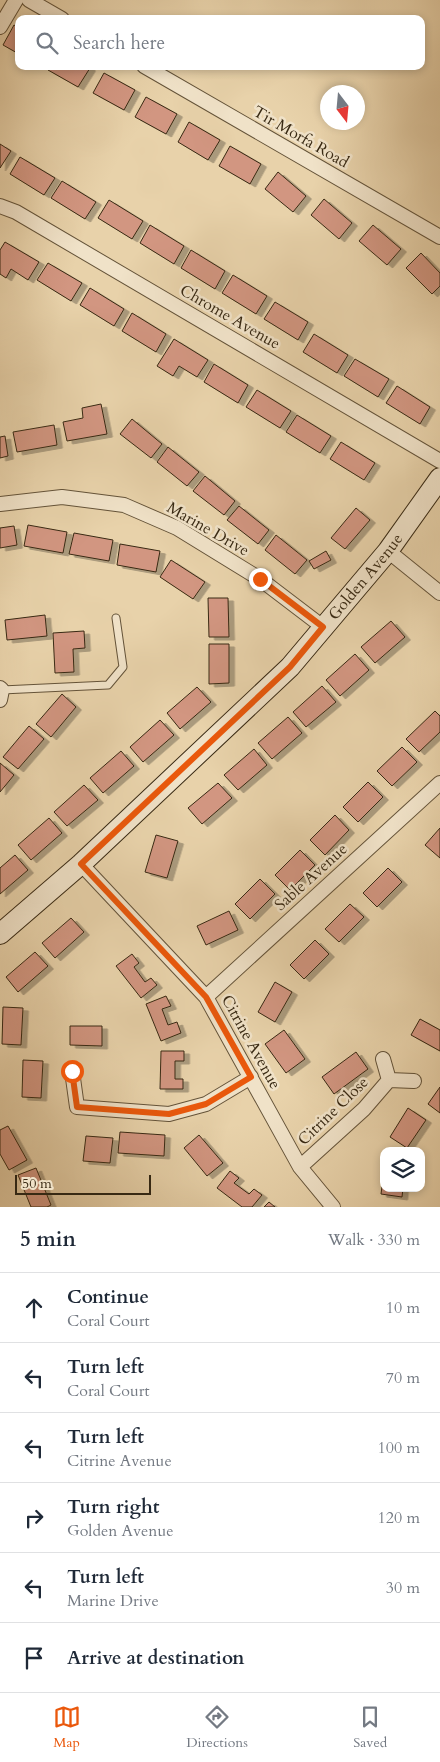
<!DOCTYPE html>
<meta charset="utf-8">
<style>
:root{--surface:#fff;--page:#f6f6f7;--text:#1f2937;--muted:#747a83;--line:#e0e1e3;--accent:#ea580c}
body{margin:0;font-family:Cardo,serif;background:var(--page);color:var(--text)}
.controls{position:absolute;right:15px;bottom:15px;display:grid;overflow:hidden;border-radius:10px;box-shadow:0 2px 8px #0003}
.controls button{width:45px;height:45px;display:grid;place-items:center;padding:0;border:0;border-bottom:1px solid var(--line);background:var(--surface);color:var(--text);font:25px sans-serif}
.compass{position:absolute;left:320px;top:85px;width:45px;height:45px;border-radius:50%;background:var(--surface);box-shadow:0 2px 8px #0003;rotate:164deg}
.scale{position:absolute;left:15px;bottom:12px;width:136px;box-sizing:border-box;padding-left:5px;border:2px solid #382913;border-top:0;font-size:14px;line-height:18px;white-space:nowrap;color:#382913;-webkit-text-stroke:4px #f0e2c8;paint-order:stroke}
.stop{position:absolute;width:15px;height:15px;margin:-11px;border:4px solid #ea580c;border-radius:50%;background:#fff}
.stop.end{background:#ea580c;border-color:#fff;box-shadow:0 1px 5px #0008}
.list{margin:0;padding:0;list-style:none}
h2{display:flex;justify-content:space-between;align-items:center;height:65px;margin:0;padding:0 20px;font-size:21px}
h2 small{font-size:16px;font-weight:400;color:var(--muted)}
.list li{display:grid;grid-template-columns:32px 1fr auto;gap:15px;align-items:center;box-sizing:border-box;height:70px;padding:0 20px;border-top:1px solid var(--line)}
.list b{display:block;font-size:19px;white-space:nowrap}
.list p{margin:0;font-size:16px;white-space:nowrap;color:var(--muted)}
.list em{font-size:16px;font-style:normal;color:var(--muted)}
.icon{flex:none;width:28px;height:28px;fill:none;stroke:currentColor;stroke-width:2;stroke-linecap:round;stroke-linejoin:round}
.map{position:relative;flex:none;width:440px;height:1207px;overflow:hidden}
.search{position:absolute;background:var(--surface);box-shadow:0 2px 8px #0003;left:15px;right:15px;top:15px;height:55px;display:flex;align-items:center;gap:12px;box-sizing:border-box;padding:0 18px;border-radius:10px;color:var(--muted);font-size:19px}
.sheet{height:485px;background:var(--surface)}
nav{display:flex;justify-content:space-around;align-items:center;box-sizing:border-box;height:70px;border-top:1px solid var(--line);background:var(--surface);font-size:14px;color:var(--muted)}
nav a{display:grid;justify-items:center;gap:2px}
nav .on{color:var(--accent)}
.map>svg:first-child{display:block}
.building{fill:#d29681;stroke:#382913;filter:url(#shadow)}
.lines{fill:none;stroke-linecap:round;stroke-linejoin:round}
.lane-casing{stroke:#645339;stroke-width:9}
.street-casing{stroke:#645339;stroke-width:16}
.secondary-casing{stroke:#382913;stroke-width:22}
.lane{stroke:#f0e2c8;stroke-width:7}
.street{stroke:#f0e2c8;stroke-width:14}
.secondary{stroke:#f0e2c8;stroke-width:20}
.route{stroke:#ea580c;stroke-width:6}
.labels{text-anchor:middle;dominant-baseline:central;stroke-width:5;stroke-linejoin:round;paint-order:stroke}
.street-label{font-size:16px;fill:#382913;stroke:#f0e2c8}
</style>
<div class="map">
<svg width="440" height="1207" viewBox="0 0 440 1207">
<defs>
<filter id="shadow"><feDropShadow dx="5.5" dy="3" stdDeviation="0" flood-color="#0004"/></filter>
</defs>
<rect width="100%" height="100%" fill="#e8d2aa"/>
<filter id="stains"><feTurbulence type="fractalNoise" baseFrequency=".004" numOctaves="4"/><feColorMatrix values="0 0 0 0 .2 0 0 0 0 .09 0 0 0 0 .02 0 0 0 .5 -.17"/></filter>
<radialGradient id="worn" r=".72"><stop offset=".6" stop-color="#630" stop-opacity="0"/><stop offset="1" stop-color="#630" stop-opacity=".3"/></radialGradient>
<path class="building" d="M14 25 19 28V54L3 45Z
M50 66H87L90 68 78 87 48 70Z
M104 73 135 90 124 110 93 93Z
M146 97 177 114 166 134 135 117Z
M189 122 220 140 208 160 178 142Z
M0 144 11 151 0 168Z
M230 146 261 164 250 184 219 166Z
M20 157 55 178 44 195 10 174Z
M278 172 306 196 293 212 265 189Z
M62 181 96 202 85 219 51 198Z
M324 199 352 223 339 239 311 215Z
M109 200 143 221 132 239 98 218Z
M150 225 184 246 174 264 140 243Z
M373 225 401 249 387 265 359 241Z
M5 242 39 262 28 280 11 269 6 278 0 274V250Z
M191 250 225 271 215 289 181 268Z
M421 253 440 273V286L432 294 406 268Z
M48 263 82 283 71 301 37 280Z
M233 275 267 296 256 314 222 293Z
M90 288 124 309 114 326 80 305Z
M275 302 308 322 298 340 264 319Z
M132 313 166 334 156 352 122 331Z
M314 334 348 355 337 373 303 352Z
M174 339 208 360 197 377 179 366 173 376 157 366Z
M355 359 389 379 378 397 344 376Z
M214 364 248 385 238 403 204 382Z
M397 386 430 407 420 424 386 403Z
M257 390 291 411 280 428 246 407Z
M101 404 107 434 67 441 63 422 83 418 82 408Z
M297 415 331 436 320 453 286 432Z
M132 419 162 444 151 458 120 434Z
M54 425 57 445 17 452 13 432Z
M5 436 8 456 0 458V437Z
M341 442 375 463 364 480 330 459Z
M168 447 199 472 187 486 157 462Z
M205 476 235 501 224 515 193 491Z
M239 506 269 530 258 544 227 520Z
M356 508 370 520 345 549 331 538Z
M28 525 67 532 63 553 24 546Z
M14 526 17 545 0 548V528Z
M74 533 113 540 109 561 69 554Z
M276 535 307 560 295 574 265 550Z
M120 544 160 551 156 572 117 565Z
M326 551 331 560 314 569 309 561Z
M171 560 205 582 193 599 160 577Z
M208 598H228L229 637H209Z
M45 615 47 636 7 640 5 620Z
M391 621 405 637 375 663 361 647Z
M84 631 85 648 73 649 74 672 55 673 53 633Z
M209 644H229V683L209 684Z
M355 654 369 670 340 696 326 680Z
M322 686 336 702 306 727 293 712Z
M197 687 211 702 180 729 167 713Z
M62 694 76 707 51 737 36 724Z
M435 711 440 716V732L419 752 406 739Z
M288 717 302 733 272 759 258 743Z
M160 720 174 735 143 762 130 747Z
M29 726 44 739 18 769 3 757Z
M402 747 417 762 392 786 377 771Z
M254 749 267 765 238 790 224 775Z
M121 751 134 766 103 793 90 778Z
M0 763 14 775 0 792Z
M368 782 383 797 358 822 343 807Z
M218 783 232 798 202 824 188 808Z
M84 785 98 800 67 826 54 812Z
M335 815 349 830 325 855 310 840Z
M49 818 62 833 31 860 18 845Z
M440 828V858L425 845Z
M156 835 178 841 167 878 145 872Z
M300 850 315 865 290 890 275 875Z
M15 855 28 870 0 894V868Z
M388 868 402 882 377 907 363 893Z
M260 879 275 894 250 919 235 904Z
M350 904 364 917 339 942 325 929Z
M229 911 238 930 206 945 197 926Z
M71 918 84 932 55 958 42 943Z
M315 940 329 954 304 979 290 965Z
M35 952 48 966 18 992 6 977Z
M132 954 139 963 134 967 145 982 151 978 157 985 141 998 116 966Z
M275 982 292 992 275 1022 258 1012Z
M166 996 171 1006 162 1009 168 1025 177 1022 181 1033 161 1041 146 1004Z
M3 1007 23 1008 21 1045 2 1044Z
M420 1019 440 1030V1051L411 1035Z
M70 1026H102V1046L70 1045Z
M284 1030 305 1059 286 1073 265 1044Z
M161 1051H184V1061H175V1079H183V1089H160Z
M356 1052 368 1069 334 1094 322 1077Z
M23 1060 43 1061 41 1098 22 1097Z
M440 1087V1113L428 1104Z
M408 1108 426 1120 407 1148 390 1137Z
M8 1126 27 1160 9 1170 0 1154V1130Z
M120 1132 165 1135 164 1156 118 1153Z
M199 1135 223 1163 207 1176 184 1148Z
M86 1136 113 1138 110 1163 83 1161Z
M36 1168 51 1205 47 1207H31L18 1175Z
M230 1171 239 1178 234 1183 249 1194 254 1189 262 1195 252 1207H242L217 1188Z
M384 1171V1188H403L402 1197 381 1194Z
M269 1202 275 1207H264Z"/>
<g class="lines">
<g class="lane-casing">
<path id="lane" d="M2 690 108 685 123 667 116 618"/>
</g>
<g class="street-casing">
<path id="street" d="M29 0 62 19
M0 27 16 0
M144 66 440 237
M0 206 16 212 440 461
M0 504 62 497 124 505 177 528 260 579 323 627
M388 551 440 593
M0 688 2 690 0 700
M81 864 206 997 300 1167 333 1207
M206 997 440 783
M72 1071 77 1107 169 1114 206 1104 251 1077
M389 1080 414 1081
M300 1167 364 1109 389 1080 383 1059"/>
</g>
<g class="secondary-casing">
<g id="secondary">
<path id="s1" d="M0 934 81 864 290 667 388 551 440 478"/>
</g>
</g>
<use href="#lane" class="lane"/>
<use href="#street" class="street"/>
<use href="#secondary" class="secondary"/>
</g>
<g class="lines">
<path class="route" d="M72 1071 77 1107 169 1114 206 1104 251 1077 206 997 81 864 290 667 323 627 260 579"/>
</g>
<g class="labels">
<g class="street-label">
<text transform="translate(301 137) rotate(30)">Tir Morfa Road</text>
<text transform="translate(230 317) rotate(30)">Chrome Avenue</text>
<text transform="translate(208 529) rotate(30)">Marine Drive</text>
<text stroke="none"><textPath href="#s1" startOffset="512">Golden Avenue</textPath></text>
<text transform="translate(311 877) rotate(-42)">Sable Avenue</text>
<text transform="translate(251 1042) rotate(61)">Citrine Avenue</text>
<text transform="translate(333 1111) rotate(-44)">Citrine Close</text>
</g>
</g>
<rect width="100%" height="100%" filter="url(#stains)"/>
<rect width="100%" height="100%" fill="url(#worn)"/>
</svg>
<div class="controls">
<button><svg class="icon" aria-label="layers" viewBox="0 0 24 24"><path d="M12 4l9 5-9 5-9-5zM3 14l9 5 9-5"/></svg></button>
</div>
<svg class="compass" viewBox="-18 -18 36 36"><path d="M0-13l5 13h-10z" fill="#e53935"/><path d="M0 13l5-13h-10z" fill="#747a83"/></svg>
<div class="scale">50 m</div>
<div class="stop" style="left:72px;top:1071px"></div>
<div class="stop end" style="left:260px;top:579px"></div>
<div class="search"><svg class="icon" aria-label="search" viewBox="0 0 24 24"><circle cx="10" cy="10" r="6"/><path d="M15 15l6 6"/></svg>Search here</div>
</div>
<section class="sheet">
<h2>5 min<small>Walk · 330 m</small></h2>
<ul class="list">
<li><svg class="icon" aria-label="ahead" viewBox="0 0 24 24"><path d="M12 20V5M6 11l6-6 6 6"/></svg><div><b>Continue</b><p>Coral Court</p></div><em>10 m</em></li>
<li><svg class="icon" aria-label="left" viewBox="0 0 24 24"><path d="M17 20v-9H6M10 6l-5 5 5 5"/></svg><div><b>Turn left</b><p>Coral Court</p></div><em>70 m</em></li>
<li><svg class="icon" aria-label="left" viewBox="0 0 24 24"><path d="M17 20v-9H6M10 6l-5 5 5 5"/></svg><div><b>Turn left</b><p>Citrine Avenue</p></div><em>100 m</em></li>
<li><svg class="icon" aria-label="right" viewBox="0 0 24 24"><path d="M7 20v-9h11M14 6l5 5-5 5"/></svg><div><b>Turn right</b><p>Golden Avenue</p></div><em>120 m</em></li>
<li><svg class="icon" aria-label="left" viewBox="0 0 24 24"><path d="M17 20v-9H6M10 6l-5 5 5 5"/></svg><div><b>Turn left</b><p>Marine Drive</p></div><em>30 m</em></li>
<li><svg class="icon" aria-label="arrive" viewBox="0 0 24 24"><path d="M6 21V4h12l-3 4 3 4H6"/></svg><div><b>Arrive at destination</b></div></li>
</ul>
</section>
<nav>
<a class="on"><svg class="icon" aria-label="map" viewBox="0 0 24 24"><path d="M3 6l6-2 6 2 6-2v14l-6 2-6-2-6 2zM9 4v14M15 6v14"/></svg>Map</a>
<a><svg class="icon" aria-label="directions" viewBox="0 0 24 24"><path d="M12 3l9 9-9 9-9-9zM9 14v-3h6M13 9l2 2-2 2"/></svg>Directions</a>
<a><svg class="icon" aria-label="saved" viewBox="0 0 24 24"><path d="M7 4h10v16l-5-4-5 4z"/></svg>Saved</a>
</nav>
